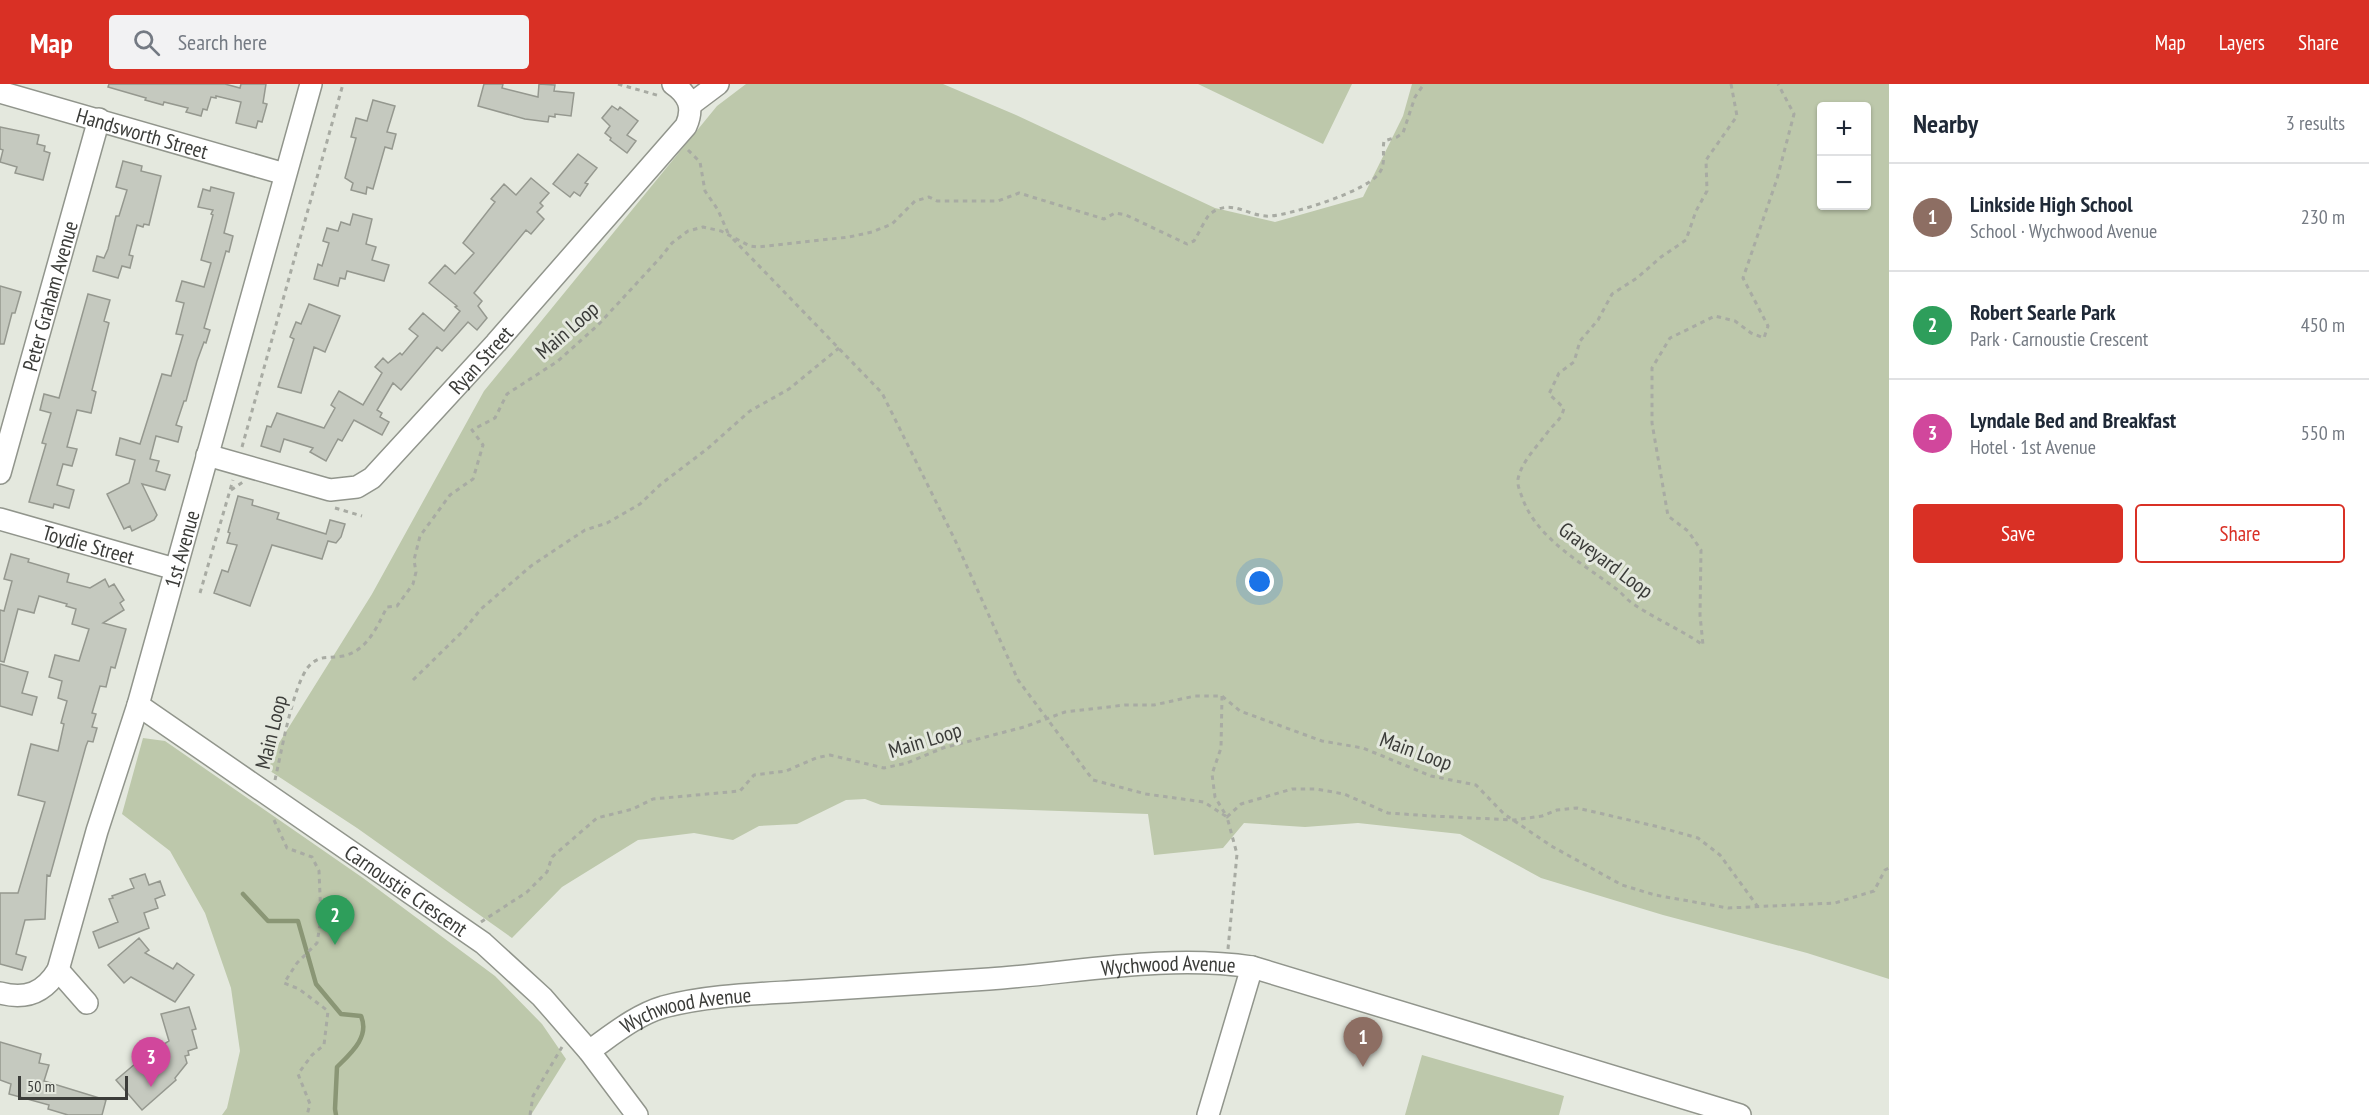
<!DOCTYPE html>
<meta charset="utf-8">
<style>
:root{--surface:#fff;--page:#f2f2f3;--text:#1f2937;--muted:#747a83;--line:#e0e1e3;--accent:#d93025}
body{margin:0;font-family:"PT Sans Narrow",sans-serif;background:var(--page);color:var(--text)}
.controls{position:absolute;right:18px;top:18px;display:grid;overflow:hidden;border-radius:6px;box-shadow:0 2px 4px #0004}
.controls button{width:54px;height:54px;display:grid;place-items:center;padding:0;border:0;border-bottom:2px solid var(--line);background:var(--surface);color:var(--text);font:30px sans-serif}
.scale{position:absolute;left:18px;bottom:15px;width:110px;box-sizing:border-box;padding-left:6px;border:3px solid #3b3c39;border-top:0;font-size:16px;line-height:21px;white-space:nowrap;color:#3b3c39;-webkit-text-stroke:4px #e4e8de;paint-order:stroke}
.you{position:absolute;left:1260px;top:498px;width:21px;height:21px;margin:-15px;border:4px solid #fff;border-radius:50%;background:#1a73e8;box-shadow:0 0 0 9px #1a73e833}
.badge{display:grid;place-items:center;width:39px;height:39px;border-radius:50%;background:var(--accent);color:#fff;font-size:20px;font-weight:700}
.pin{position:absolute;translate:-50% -50px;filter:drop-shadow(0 2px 3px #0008)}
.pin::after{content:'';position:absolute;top:32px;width:21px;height:18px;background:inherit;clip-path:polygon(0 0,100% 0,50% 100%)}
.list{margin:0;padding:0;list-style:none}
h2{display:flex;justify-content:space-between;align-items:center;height:78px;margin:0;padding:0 24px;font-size:26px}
h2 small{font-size:20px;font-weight:400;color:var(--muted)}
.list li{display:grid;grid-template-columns:39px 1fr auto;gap:18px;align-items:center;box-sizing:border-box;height:108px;padding:0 24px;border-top:2px solid var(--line)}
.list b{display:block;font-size:22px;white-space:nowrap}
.list p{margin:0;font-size:20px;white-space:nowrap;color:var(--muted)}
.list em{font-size:20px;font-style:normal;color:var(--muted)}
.actions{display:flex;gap:12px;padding:18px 24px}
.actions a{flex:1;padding:14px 0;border:2px solid var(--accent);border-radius:6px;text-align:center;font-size:21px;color:var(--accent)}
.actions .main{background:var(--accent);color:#fff}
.icon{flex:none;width:33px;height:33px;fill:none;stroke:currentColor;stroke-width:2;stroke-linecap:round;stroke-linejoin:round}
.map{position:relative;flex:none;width:1889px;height:1031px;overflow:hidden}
header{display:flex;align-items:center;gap:36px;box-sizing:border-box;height:84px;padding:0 30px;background:var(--accent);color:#fff}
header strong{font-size:28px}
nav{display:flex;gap:33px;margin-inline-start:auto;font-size:21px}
.search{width:420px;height:54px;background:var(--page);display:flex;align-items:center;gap:15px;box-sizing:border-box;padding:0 21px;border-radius:6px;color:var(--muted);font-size:22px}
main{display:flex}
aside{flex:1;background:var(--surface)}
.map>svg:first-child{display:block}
.green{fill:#bdc8ab;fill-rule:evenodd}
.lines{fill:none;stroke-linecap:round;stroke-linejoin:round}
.stream{stroke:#8a9675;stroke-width:4.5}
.building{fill:#c5c9bf;stroke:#95988f;stroke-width:1.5}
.minor-casing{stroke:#91958c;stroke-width:24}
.path{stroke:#a8aba3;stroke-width:3;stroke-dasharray:4.5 4.5;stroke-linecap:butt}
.minor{stroke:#fff;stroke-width:21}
.labels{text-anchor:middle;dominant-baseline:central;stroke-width:6;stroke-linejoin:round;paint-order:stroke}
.street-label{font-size:21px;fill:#3b3c39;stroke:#e4e8de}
</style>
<header>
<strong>Map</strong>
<div class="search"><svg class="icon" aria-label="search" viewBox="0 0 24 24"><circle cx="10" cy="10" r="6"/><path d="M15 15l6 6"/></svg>Search here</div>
<nav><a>Map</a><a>Layers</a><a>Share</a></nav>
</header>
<main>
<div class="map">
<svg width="1889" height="1031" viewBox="0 0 1889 1031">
<rect width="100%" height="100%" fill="#e4e8de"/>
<path class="green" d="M746 0H943L1016 31 1215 124 1275 138 1363 113 1403 32 1412 0H1889V895L1807 869 1663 831 1541 794 1460 750 1358 739 1305 743 1244 739 1223 764 1154 771 1148 730 881 721 865 715 846 716 797 740 759 742 733 756 694 749 638 756 562 803 512 854 357 744 264 683 372 510 484 307 717 22ZM1822 22H1866V122H1822Z
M1198 0H1352L1323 60Z
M143 654 165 657 363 794 495 892 542 940 566 975 531 1031H222L227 1024 240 967 231 904 205 829 170 767 122 730Z
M1422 971 1564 1012 1559 1031H1405Z"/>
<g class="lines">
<path class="stream" d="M243 810 268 837H298L316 900 341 930 361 932C370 953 351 969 337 983L335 1025 336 1031"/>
</g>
<path class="building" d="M109 0H225L240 4 241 0H266L263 19 267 20 262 38 258 37 256 44 236 39 241 18 216 12V14L211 13 207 26 203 25 201 32 186 28 188 24 164 18 163 21 145 16 146 14 108 3Z
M484 0H503L502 4 538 13 539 0 555 1 554 7 574 9 571 32 555 30V33L549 32 548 38 525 35 478 22Z
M373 16 395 22 387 48 396 50 392 65 385 63 373 105 367 103 366 110 351 106 353 99 345 94 356 54 351 53 356 34 367 37Z
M612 22 618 26 620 23 638 37 627 51 636 57 627 69 610 56 611 54 605 49 610 42 602 34Z
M0 43 39 51 37 60 45 62 44 67 50 69 43 96 15 89 17 83 0 78 3 66 0 65Z
M578 70 597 84 585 99 588 100 580 112 574 108 570 113 553 100Z
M123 77 142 82 141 87 161 92 149 141 144 140 143 143 137 141 129 171 133 172 130 184 122 182 118 194 93 187 97 172 104 174 108 165 116 132H119L127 106 116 103Z
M531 94 549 109 540 119 543 122 537 128 544 135 531 150 526 146 474 209 482 217 478 222 487 234 477 246 468 238 442 267 437 263 401 306 393 299 377 326 382 329 380 333 389 338 382 351 354 336 342 357 338 355 326 377 310 368 313 364 284 355 280 368 261 362 267 342 271 343 277 329 324 344 335 324 331 321 339 307 363 321 382 289 375 283 383 274 388 279 400 269 402 271 418 252 409 245 423 229 444 247 460 227 455 223 457 222 429 199 445 181 455 190 474 169 463 159 495 118 491 115 504 100 516 111Z
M211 103 234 109 224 149 233 152 229 168 226 167 204 244 210 246 206 259 204 258 197 277 186 317H184L176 341 182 343 178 358 156 352 150 375 159 377 156 387 170 391 165 406 142 400 157 431 154 436 132 447 130 442 124 445 107 410 129 399 135 376 116 371 120 354 140 360 162 290 171 292 183 251 176 250 184 219 176 217 182 197 204 203 211 179 201 176 213 131 211 130 213 126 198 123 203 105 210 107Z
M353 130 372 135 366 160 376 163 372 176 389 181 384 197 347 187 345 195 340 194 338 202 314 195 318 180 322 182 329 159 323 157 327 144 338 147 341 138 350 141Z
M0 202 21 208 15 229H12L4 260H0Z
M88 210 110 216 104 237 109 239 92 306 96 308 91 329 77 326 67 363 77 365 72 382 63 380 57 401 74 406 69 424 54 420 53 424 29 418 46 360 42 359 51 329 40 326 44 310 59 314Z
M309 220 340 232 325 268 314 263 301 309 278 303 294 255 290 253 296 238 301 240Z
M238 412 253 416 252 421 279 429 277 435 326 450 330 436 345 440 341 453 336 459 328 457 322 475 272 461 250 522 214 509 222 486 228 488 237 461 227 459 230 449 228 448Z
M11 470 29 475 28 478 69 490 67 498 90 504 105 495 109 503 114 500 124 516 120 519 124 526 103 539 126 545 115 584 111 583 106 603 100 602 92 629 96 630 92 643 97 644 93 658 88 657 86 662 50 792 47 791 45 835 25 836 16 870 26 873 22 886 0 880V809H18L45 718 18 711 31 660 58 667 64 640 61 639 67 617 58 614 62 597 49 593 55 571 79 577 89 545 72 540 76 525 66 522 67 520 39 512 34 529 18 525 4 578 0 577V526L4 527 12 497 4 495Z
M0 580 28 588 22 609 37 613 32 631 0 622Z
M145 790 149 801 160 797 165 811 155 815 158 824 144 829 149 844 99 864 93 848 118 838 109 815 113 814 112 812 134 804 130 795Z
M139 854 149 866 145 869 173 885 177 879 194 891 175 918 131 893 124 899 108 881Z
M189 923 196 945 192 946 197 964 188 967 189 971 185 972 187 979 175 994 176 996 142 1026 116 996 142 974 169 957 161 930Z
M0 958 41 970 39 979 49 981 44 997 106 1016 102 1031H68L48 1025 49 1021 9 1010 11 1000 0 996Z"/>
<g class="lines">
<g class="minor-casing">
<g id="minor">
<path id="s1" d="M0 8 285 90"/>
<path d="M690 21 718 0"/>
<path id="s2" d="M207 371 330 406 357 403 372 394 496 259 686 42C694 24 689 11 673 0"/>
<path id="s3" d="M0 389 99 35"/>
<path id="s4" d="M0 435 175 485"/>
<path id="s5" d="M138 621 483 859 542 913 589 967 637 1031"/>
<path d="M58 886 87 919"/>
<path id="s6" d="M0 909C26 916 44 909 58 886L97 747 138 621 311 0"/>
<path id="s7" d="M589 967C612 951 636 931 663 923 708 911 757 910 803 907 865 903 927 899 989 895 1076 889 1165 870 1252 883L1740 1031"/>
<path d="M1208 1031 1252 883"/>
</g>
</g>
<path class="path" d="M618 0 660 12
M1731 0 1737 32 1706 76 1707 107 1696 127 1686 156 1661 173 1637 194 1612 210 1598 236 1580 257 1574 278 1559 289 1549 310 1564 324C1561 337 1554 339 1547 349 1536 364 1522 377 1518 395 1517 401 1520 407 1522 413 1536 454 1582 479 1615 504 1621 508 1626 515 1632 519 1655 535 1680 545 1703 561L1700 531 1701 466 1688 447 1668 432 1652 339V284L1670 254 1715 232 1735 237 1751 249 1764 254 1768 242 1743 194 1777 95 1794 30 1778 0
M688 66 700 78 705 107 718 126 728 149
M733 155 882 309 955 456 1018 596 1093 696 1146 710 1204 718 1227 733 1237 770 1228 865
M242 363 343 0
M231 406 243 398
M335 424 362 432
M200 509 233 396
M413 596 464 546 481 525 531 482 585 446 607 439 640 420 661 400 707 365 750 327 789 305 839 264
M1222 612 1221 664 1212 690 1215 713 1227 733 1241 720 1292 705H1316L1344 710 1388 729 1432 732 1514 736 1542 732 1557 726 1577 724 1655 742 1698 754 1720 771 1758 823
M275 696C281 670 293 600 309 582 320 570 329 575 343 572 367 567 377 543 387 523L397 522 413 500 416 488 414 476 420 452 450 411 473 395 483 361 472 346 495 334 507 310 558 277 598 241 660 174 672 159 688 147 703 143 721 147 750 162 758 163 849 153 872 148 892 140 915 117 929 113 937 117H998L1019 109 1104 135 1115 129 1126 131 1187 160 1194 157C1198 151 1206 133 1210 130 1232 113 1249 134 1271 132 1293 130 1369 107 1380 88 1386 79 1382 67 1384 57L1397 53 1403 49 1415 13 1424 0
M274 736 287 764 312 773 319 787 321 835 317 859 297 879 284 899 299 905 328 927 324 961 312 971 298 990 310 1020 307 1031
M481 838 527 808 547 788 552 773 597 734 633 725 653 715 740 707 754 691 786 687 816 674 830 671 884 684 907 679 943 664 1024 643 1065 628 1125 621H1154L1195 612H1222L1240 627 1322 657 1363 664 1431 692 1476 701 1504 730 1553 763 1622 801 1655 811 1728 824 1835 819 1874 807 1885 786 1889 784
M530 1031 533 1012 562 963"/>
<use href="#minor" class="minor"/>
</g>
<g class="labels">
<g class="street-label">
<text stroke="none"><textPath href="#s1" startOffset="148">Handsworth Street</textPath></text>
<text stroke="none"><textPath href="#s3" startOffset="184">Peter Graham Avenue</textPath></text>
<text transform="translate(567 246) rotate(-41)">Main Loop</text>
<text stroke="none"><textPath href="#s2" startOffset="333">Ryan Street</textPath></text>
<text stroke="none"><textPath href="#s4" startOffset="92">Toydie Street</textPath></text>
<text stroke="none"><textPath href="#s6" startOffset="507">1st Avenue</textPath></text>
<text transform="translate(1606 476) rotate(37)">Graveyard Loop</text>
<text transform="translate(271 648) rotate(-76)">Main Loop</text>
<text transform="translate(925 656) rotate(-17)">Main Loop</text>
<text transform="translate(1416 667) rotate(20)">Main Loop</text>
<text stroke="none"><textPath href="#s5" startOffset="326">Carnoustie Crescent</textPath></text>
<text stroke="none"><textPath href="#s7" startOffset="594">Wychwood Avenue</textPath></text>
<text stroke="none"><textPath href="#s7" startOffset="108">Wychwood Avenue</textPath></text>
</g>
</g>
</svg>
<div class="controls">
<button>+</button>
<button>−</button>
</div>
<div class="scale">50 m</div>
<div class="you"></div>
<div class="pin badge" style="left:1363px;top:983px;background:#8d6e63">1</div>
<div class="pin badge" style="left:335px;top:861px;background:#2e9e5b">2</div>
<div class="pin badge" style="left:151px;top:1003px;background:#d1479c">3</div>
</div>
<aside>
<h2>Nearby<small>3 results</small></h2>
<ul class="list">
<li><span class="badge" style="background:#8d6e63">1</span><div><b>Linkside High School</b><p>School · Wychwood Avenue</p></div><em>230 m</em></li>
<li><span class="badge" style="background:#2e9e5b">2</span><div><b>Robert Searle Park</b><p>Park · Carnoustie Crescent</p></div><em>450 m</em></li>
<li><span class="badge" style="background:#d1479c">3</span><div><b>Lyndale Bed and Breakfast</b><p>Hotel · 1st Avenue</p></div><em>550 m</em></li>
</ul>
<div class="actions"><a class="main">Save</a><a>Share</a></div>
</aside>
</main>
